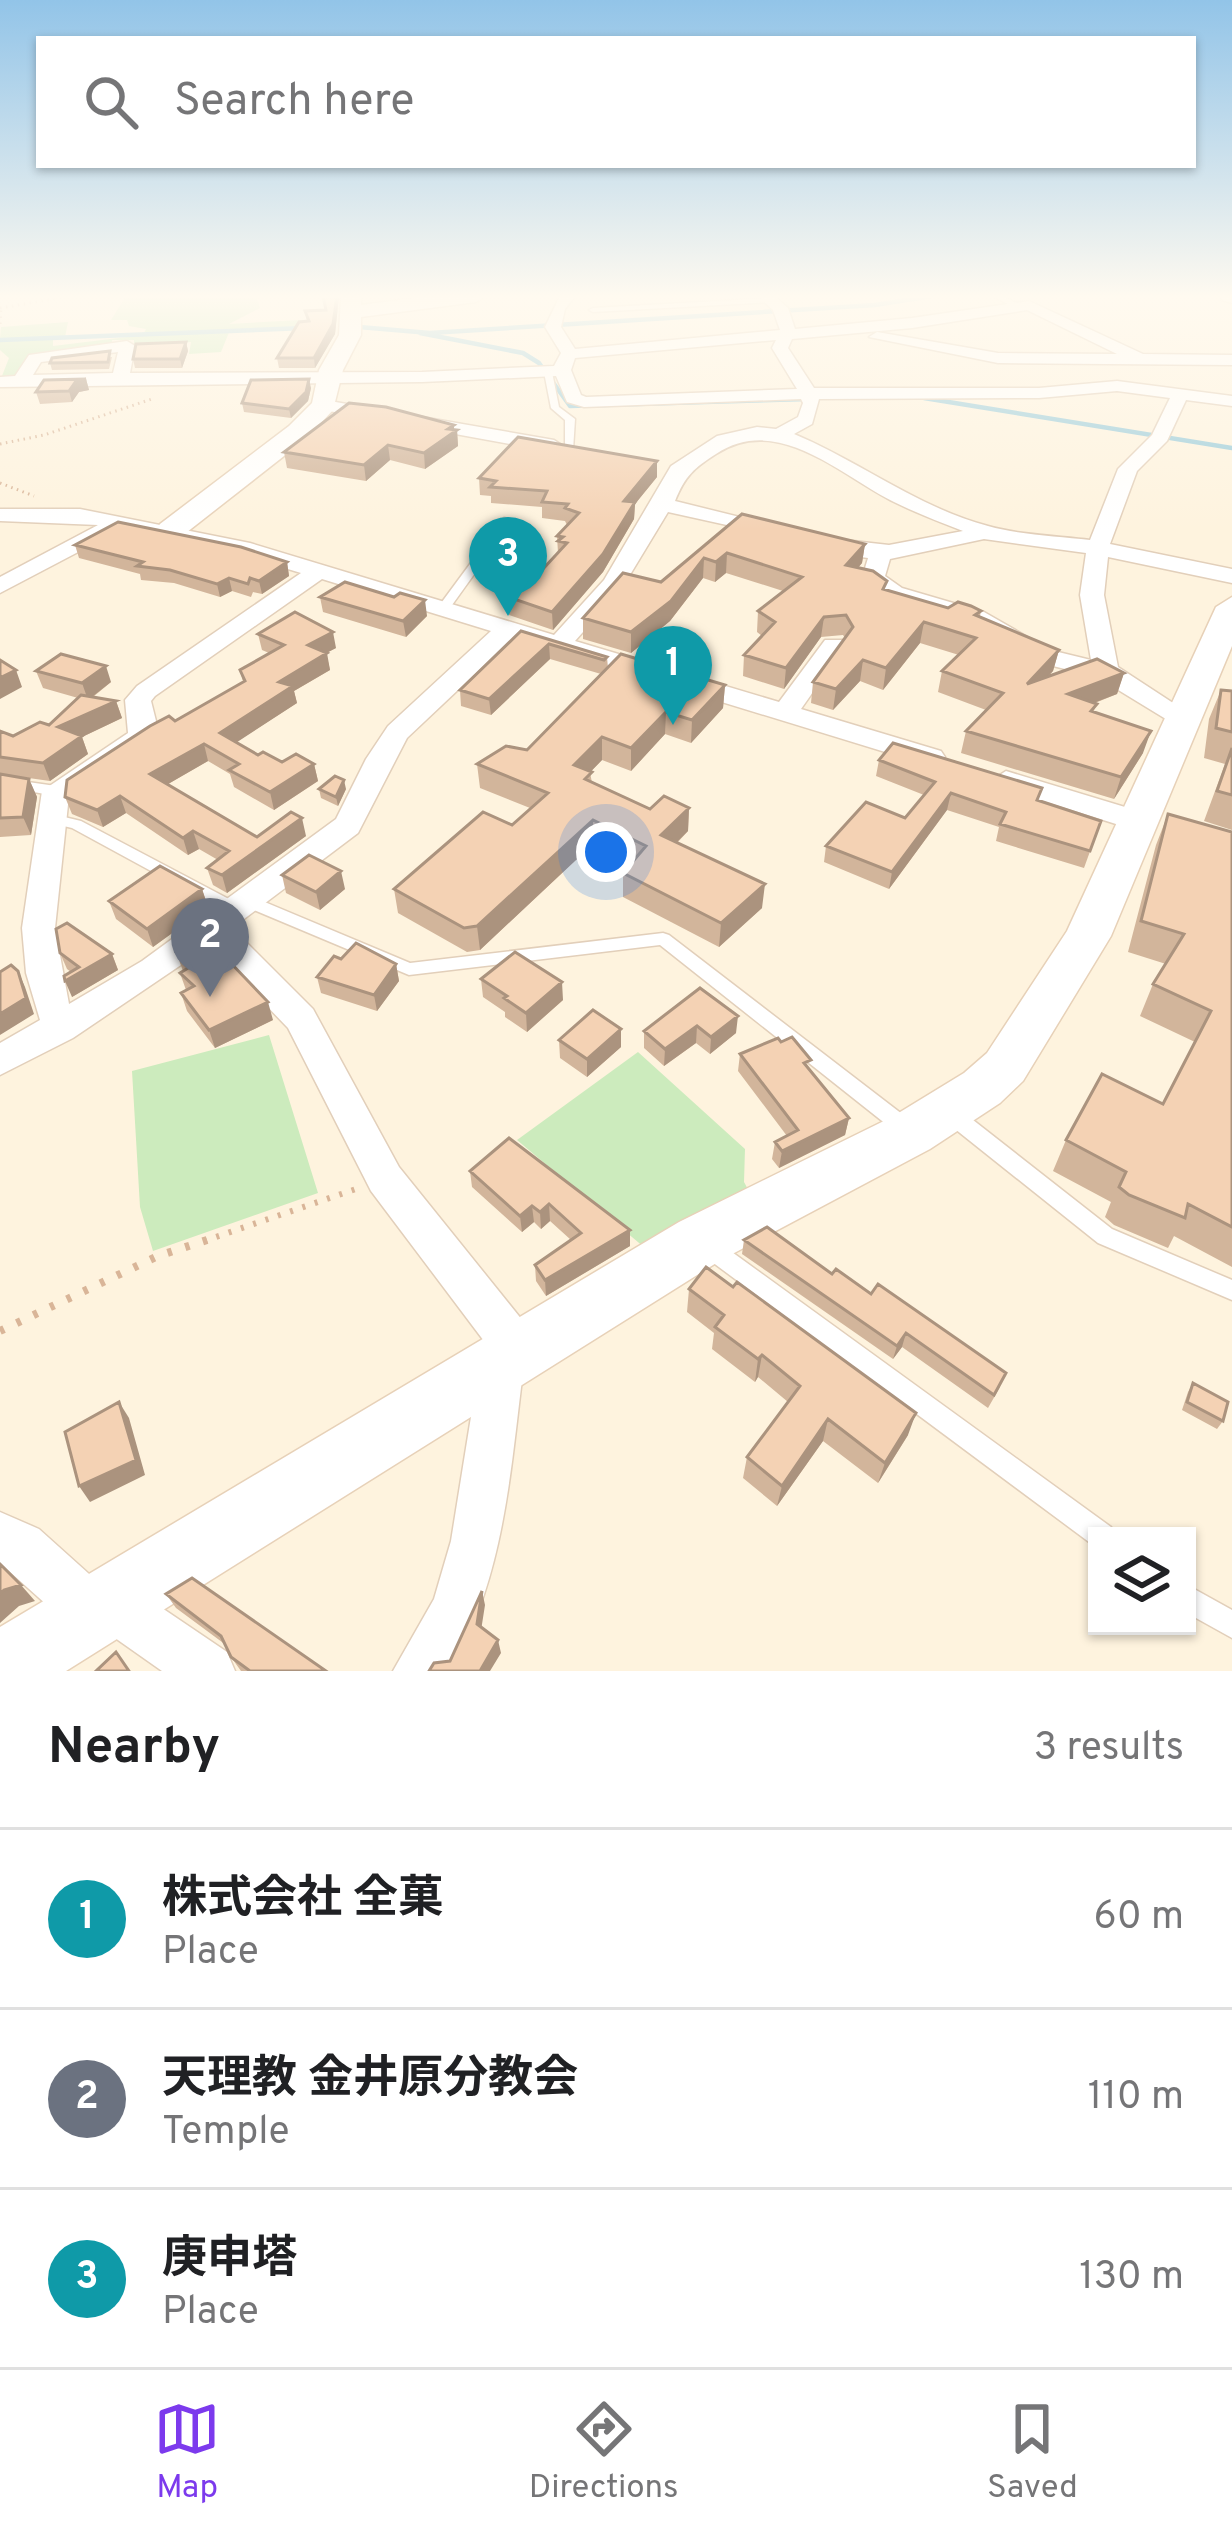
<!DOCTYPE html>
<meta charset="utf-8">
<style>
:root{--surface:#fff;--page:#f6f6f6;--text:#202124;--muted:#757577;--line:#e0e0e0;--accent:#7c3aed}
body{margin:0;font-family:Overpass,"Noto Sans JP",sans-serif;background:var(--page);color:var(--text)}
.controls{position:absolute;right:36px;bottom:36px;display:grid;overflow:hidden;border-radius:0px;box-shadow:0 3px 9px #0004}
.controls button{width:108px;height:108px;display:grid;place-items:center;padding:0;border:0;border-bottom:3px solid var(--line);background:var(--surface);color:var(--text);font:60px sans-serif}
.you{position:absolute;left:606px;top:852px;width:42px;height:42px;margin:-30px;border:9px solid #fff;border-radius:50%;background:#1a73e8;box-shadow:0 0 0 18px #1a73e833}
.badge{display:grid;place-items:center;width:78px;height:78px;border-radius:50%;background:var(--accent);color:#fff;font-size:39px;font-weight:700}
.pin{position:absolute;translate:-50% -99px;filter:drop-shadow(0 3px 6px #0008)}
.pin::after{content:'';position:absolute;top:63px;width:42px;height:36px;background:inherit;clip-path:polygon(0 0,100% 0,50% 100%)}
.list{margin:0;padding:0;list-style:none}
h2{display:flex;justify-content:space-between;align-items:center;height:156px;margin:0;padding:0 48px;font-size:51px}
h2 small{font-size:39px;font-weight:400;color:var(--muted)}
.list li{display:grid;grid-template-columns:78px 1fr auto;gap:36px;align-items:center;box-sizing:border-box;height:180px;padding:0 48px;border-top:3px solid var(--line)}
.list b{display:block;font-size:45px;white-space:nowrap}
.list p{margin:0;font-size:39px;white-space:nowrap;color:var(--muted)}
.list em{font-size:39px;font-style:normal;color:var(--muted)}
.icon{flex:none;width:66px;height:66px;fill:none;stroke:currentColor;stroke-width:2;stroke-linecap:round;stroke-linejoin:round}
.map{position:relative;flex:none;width:1232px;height:1671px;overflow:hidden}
.search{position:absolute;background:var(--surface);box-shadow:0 3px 9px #0004;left:36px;right:36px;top:36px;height:132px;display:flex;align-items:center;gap:30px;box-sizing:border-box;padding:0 42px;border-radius:0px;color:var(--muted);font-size:45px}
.sheet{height:696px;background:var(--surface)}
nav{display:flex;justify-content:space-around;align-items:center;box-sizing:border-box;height:168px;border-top:3px solid var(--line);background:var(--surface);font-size:33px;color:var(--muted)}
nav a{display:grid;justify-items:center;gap:6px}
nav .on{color:var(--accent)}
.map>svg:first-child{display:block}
.green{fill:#ccebbd}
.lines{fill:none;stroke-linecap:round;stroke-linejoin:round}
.stream{stroke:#98cbda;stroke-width:4.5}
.lane-casing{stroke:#e2cfba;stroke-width:3}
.street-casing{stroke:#e2cfba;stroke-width:3}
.secondary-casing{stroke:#e7d1b8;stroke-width:3}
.path-far2{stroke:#d9b598;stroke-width:3;stroke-dasharray:1.5 4.5;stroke-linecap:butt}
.path-far1{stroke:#d9b598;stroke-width:6;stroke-dasharray:3 10;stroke-linecap:butt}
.path{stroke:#d9b598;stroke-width:8;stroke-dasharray:4.5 14;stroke-linecap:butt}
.lane{fill:#fff;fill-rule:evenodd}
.street{fill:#fff;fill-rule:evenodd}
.secondary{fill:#fff;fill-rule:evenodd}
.wall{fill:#d2b59b}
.shaded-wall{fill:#ab937e}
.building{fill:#f4d2b4;stroke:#ab937e;stroke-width:3}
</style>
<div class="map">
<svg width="1232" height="1671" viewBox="0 0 1232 1671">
<rect width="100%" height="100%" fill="#fef3de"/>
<path class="green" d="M126 296H256L260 308 229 324 301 320 311 325 343 324 230 330 221 352 189 354 191 342 134 345V340H112V347L43 354 21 377 0 381 9 358 0 350V341L41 338 0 339 1 327 68 322 65 337H53V346L143 335 146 329 129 326 127 320H111Z
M269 1035 318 1193 153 1251 140 1207 132 1071Z
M638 1052 745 1149 744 1182 750 1193 645 1248 517 1140Z"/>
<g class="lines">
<path class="stream" d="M359 327 430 333 875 305 932 296
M420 333 523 353 539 363 570 406 807 399
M0 340 304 328
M924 398 1232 448"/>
<g class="lane-casing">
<path id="lane" d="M993 296H1002L1022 306 1015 308Z
M771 298 774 302 593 312 589 310 593 308Z
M548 369 552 372 559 407 575 419 573 450 565 448V420L551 408 544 372Z
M504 518 513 520 447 612H439V606Z
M0 778 56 786 63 791 56 796 0 786Z
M56 815 81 821 242 906 244 910 242 914H230L72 828 51 823 49 820 51 817Z
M248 895 410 963 663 933 669 935 915 1124 918 1130 915 1136 908 1138 901 1136 660 945 409 975 242 905 240 901 242 897Z
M952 1107 959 1109 1112 1229 1232 1280V1300L1098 1243 945 1121 943 1115 945 1109Z
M707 1237 714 1239 1111 1527 1114 1536H1097V1546L1093 1545 700 1253 697 1246 700 1239Z
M1187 1585 1232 1610V1638L1187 1613Z"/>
</g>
<g class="street-casing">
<path id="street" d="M560 296H575L565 309 561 327 575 349 780 330 773 310 758 296H774L788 308 795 329 912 318 1029 301 1143 354 1232 355V365L998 363 869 337 877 332 998 353 1117 354 1027 310 912 328 792 339 788 348 814 388H1039L1117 381 1232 396V406L1186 400 1167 441 1137 471 1110 544 1232 569V583L1108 557 1104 595 1118 667 1196 718 1192 724H1174L1097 677 1033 661 968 622 886 598 862 578 868 558 826 552 815 545 826 538 889 545 963 531C940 522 916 513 894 502 840 475 778 413 716 454 694 468 685 476 675 501L776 526V536L668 512 622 588 575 641 779 702 825 640H843L846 645 801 709 941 751 945 757 941 763H921L513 638 407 738 358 833 232 928 313 1009 399 1167 535 1336 541 1351 535 1366 523 1371C510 1475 504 1578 450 1671H393L434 1599 451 1541 480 1361 487 1345 371 1191 288 1028 209 946 73 1038 0 1075V1043L40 1020 26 973 22 928 42 791 128 733 125 700 137 686 301 573 245 556 120 530 0 593V577L98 525 0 521V509H80L250 543 554 635 604 580 671 466 717 436 757 427 776 429 798 417 803 403 801 399 584 407 567 402 556 376 422 382 0 387V377L15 376 29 355 127 341 135 346 130 373 422 372 554 366 561 353 545 327ZM776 340 772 348 797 389 586 397 581 395 571 370 575 358ZM118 352 113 373 33 375 41 362ZM1117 391 1170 398 1152 435 1118 469 1090 540C1057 536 1020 535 988 526 919 508 859 461 794 434L812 424 819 399 1039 398ZM984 539 1086 553 1080 595 1091 660 1050 650 984 612 902 588 885 576 890 559ZM322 579 491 631 388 726 366 759 336 819 142 961 69 1004 55 928 69 795 150 743 157 725 151 701 155 696Z
M324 400 554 440 563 446 554 452 318 409 315 405Z
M1006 771 1148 814 1153 821 1138 831 996 786 992 780Z
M0 1512 39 1529 98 1582 110 1577 128 1585 227 1652 235 1671H162L108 1633 94 1639 76 1631 0 1563Z"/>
</g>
<g class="secondary-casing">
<path id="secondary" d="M341 296H361V305L430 296H486L476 302 361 317V335L343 370 333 410 307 438 182 536H160L156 530 160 524 289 426 312 403 319 370 339 335Z
M1219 296H1232V303L1222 300Z
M1232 597V646L1111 936 1023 1081 1000 1103 930 1149 721 1260 66 1671H0V1627L679 1222 892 1117 964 1073 987 1053 1067 931 1216 607Z"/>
</g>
<path class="path-far2" d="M0 308 71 296
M0 324 1 308
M0 444 44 435 152 399
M0 483 34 496"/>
<path class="path-far1" d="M204 1241 356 1189"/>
<path class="path" d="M0 1331 158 1256 213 1238"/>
<use href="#lane" class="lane"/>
<use href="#street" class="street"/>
<use href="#secondary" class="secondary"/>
</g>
<path class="wall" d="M322 296H339L335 334 315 368H279L277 358 307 321 305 311 325 310Z
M186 342 188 351 182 368H135L133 359Z
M112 357 109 369 52 370 50 363Z
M86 379 89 390 79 392 72 402 40 404 36 392Z
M311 388 308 401 291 418 244 412 242 403Z
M454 430H457L458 446 425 469 390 460 366 481 287 468 284 452Z
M657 461V477L635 504 634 519 603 572 553 630 509 615 508 597 530 583 558 553 557 536 567 525 565 521 542 518V507L491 503V496L480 495 479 478Z
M742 514 865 544 862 563 858 568 885 590 948 608 981 611 980 616 1059 650 1053 671 1047 677 1124 673 1117 694 1095 703 1094 712 1143 753 1114 799 961 753 966 731 986 710 938 692 942 671 959 655 920 643 883 690 860 681 833 710 811 703 813 682 845 638 843 635 821 637 784 689 743 676 744 655 762 636 757 632 758 611 783 591 726 573 715 582 703 578 670 621 631 653 583 639V618L661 582Z
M75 545 287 562 289 576 262 594 253 592 251 597 232 591 220 597 174 583 141 580 140 574 79 558Z
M320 597 427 616 406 637 323 612Z
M521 631 607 657 608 668 725 685 723 708 691 743 665 734 631 771 602 760 590 772 592 783 650 809 689 808 688 831 677 843 762 908 719 947 623 897V873L631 863 593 844 480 950 467 952 398 913 394 889 512 825 530 808 480 788 477 764 527 750 601 674 550 659 491 715 461 706 460 690Z
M258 634 336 648 326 653 330 670 294 691 297 703 236 742 258 755 282 762 314 764 318 781 274 810 234 787 230 774 208 761 168 784 257 837 306 836 227 893 213 885 207 868 218 860 199 849 188 855 126 813 103 827 72 814 65 797 175 721 243 682 240 670 269 653 262 650Z
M36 671 111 682 93 697 116 701 122 718 82 737 88 754 50 781 0 774 29 779 37 797 31 835 0 837V731L13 736 49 725 78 698 43 688Z
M1221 690 1232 691V830L1204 821 1225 764 1204 758 1209 719Z
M879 760 1039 800 1101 821 1084 868 996 841 999 827 947 810 889 889 824 862 826 846 905 818 924 795 876 776Z
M319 789H346L338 806 321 798Z
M1168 814 1232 832V1267L1174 1236 1168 1248 1114 1225 1105 1217 1111 1202 1053 1171 1066 1140 1163 1104 1195 1042 1140 1016 1153 984 1166 964 1128 952 1156 845Z
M282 875 345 889 320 910 286 893Z
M202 889 208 907 153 947 116 919 109 901Z
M176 952 273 1020 215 1048 187 1011 181 993 186 990 180 973 183 971Z
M60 953 112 954 118 970 72 997 71 972 67 969Z
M341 959 396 964 399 981 377 1011 321 993 317 977Z
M481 979 563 1000 527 1032 505 1017V1012L483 997Z
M700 988 736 1033 710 1054 696 1043 664 1066 644 1048V1031Z
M559 1040 621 1047 587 1077 560 1058Z
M740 1054 809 1070 849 1118 845 1135 779 1168 772 1159 775 1142 787 1136 738 1071Z
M470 1171 630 1230V1246L546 1296 536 1281 535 1265 571 1240 550 1221 541 1229 534 1222 522 1232 472 1187Z
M744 1240 832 1274 1000 1387 988 1408 902 1347 893 1359 742 1254Z
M689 1289 908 1435 878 1483 823 1441 777 1506 743 1478 747 1457 788 1402 758 1377 755 1382 712 1349 714 1333 687 1312Z
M1193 1383 1223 1421 1217 1429 1182 1410 1188 1392Z
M166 1594 326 1671H241L231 1657 226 1645 176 1608Z"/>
<path class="shaded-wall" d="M337 296H339L335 334 315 368 314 358Z
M186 342 188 351 182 368 180 359Z
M86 379 89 390 79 392 72 402 69 391 76 381Z
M309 379 311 388 308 401 291 418 289 409Z
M454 425V432L457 430 458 446 425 469 424 453Z
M388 445 390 460 366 481 364 465Z
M657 461V477L635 504 634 519 603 572 553 630 552 612 624 501Z
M865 544 862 563 843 585 846 565Z
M727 553 726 573 715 582 716 562Z
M704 558 703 578 670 621 631 653V632Z
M287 562 289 576 262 594 259 581Z
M229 578 232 591 220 597 217 584Z
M425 600 427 616 406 637 403 621Z
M824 617 821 637 784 689 786 668Z
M924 622 920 643 883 690 886 668Z
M333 632 336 648 311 661 308 645Z
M549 644 550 659 491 715 489 699Z
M1059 650 1053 671 1022 706 1027 684Z
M327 653 330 670 294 691 297 703 225 750 220 733 279 682Z
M863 660 860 681 833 710 836 689Z
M106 666 111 682 88 700 82 683Z
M16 670 22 687 0 699V678Z
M1124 673 1117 694 1062 715 1068 694Z
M725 685 723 708 691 743 692 720Z
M116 701 122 718 82 737 88 754 50 781 43 763 58 727Z
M666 712 665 734 631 771V748Z
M1151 731 1143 753 1114 799 1121 777Z
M602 737V760L574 789V765Z
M204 744 208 761 156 791 150 774Z
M314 764 318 781 274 810 270 792Z
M29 779 37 797 31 835 23 817Z
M344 780 346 789 338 806 336 797Z
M951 793 947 810 889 889 892 872Z
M120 796 126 813 103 827 97 810Z
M689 808 688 831 660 859 661 835Z
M302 818 306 836 227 893 222 875Z
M593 820V844L480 950 477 926Z
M193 831 199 849 188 855 183 838Z
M341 871 345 889 320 910 316 892Z
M765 884 762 908 719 947 721 923Z
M202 889 208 907 153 947 147 929Z
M112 954 118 970 72 997 65 981Z
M396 964 399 981 377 1011 374 995Z
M18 971 25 987 34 1014 0 1035V1014Z
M562 982 563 1000 527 1032 526 1013Z
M268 1002 273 1020 215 1048 209 1030Z
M738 1016 736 1033 710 1054 711 1037Z
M697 1026 696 1043 664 1066 665 1049Z
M621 1029V1047L587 1077V1059Z
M849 1118 845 1135 779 1168 782 1151Z
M549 1204 550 1221 541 1229 540 1212Z
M532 1206 534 1222 522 1232 520 1216Z
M630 1230V1246L546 1296 545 1280Z
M906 1333 902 1347 893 1359 897 1346Z
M762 1355 758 1377 755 1382 758 1359Z
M119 1402 129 1418 145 1475 90 1502 79 1486Z
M916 1413 908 1435 878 1483 885 1463Z
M828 1419 823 1441 777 1506 782 1486Z
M21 1585 35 1601 19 1606 0 1623V1594L4 1590Z
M482 1591 485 1605 480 1637 477 1624Z
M498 1640 501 1653 490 1671H480Z"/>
<path class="building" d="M323 296H337L333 324 314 358H277L299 322 309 321 305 311 326 310Z
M186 342 180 359H133L136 344Z
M110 351 108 362 50 363 52 358Z
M86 379 76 381 69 391 36 392 44 380Z
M309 379 306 392 289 409 242 403 251 380Z
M349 403 386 407 454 425 448 429 457 430 424 453 388 445 364 465 284 452Z
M518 437 657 461 624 501 635 502 603 554 552 612 508 597 522 581 530 583 567 543 558 541 563 537 557 536 579 513 565 508 568 504 542 502 547 491 490 487 496 481 479 478Z
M742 514 865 544 846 565 873 571 887 581 883 589 948 608 958 602 971 606 981 611 975 615 1059 650 1027 684 1097 659 1124 673 1068 694 1097 704 1091 711 1151 731 1121 777 966 731 1003 693 942 671 976 638 924 622 886 668 863 660 836 689 813 682 853 627 846 615 824 617 786 668 744 655 775 622 758 611 802 577 727 553 716 562 704 558 671 601 631 632 583 618 623 573 661 582Z
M118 522 241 547 287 562 259 581 250 578 248 584 229 578 217 584 170 570 137 566 143 562 75 545Z
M345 582 394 597 400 593 425 600 403 621 320 597Z
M295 612 333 632 308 645 327 653 279 682 293 686 220 733 258 755 263 752 282 762 296 754 314 764 270 792 229 770 239 764 204 744 150 774 257 837 291 812 302 818 222 875 207 868 229 851 193 831 183 838 120 796 97 810 65 797 67 780 150 726 169 716 175 721 245 681 240 670 284 645 258 634Z
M521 631 607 657 604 660 549 644 489 699 460 690Z
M61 654 106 666 82 683 36 671Z
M621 654 725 685 692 720 666 712 631 748 602 737 574 765 592 772 585 779 650 809 664 796 689 808 661 835 765 884 721 923 623 873 646 846 593 820 477 926 464 928 394 889 483 812 512 825 548 793 477 764 506 746 527 750Z
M0 660 16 670 0 678Z
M1221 690 1232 691V732L1216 728Z
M81 695 116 701 58 727 82 736 43 763 0 757V731L13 736 40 722 49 725Z
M893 743 1042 788 1037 800 1101 821 1090 851 1000 824 1006 812 951 793 892 872 826 846 866 802 905 818 935 782 879 760Z
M1232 748V795L1217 791Z
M0 774 29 779 23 817 0 818Z
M335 776 344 780 336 797 319 789Z
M1168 814 1232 832V1227L1188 1204 1185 1218 1129 1195 1119 1187 1126 1172 1066 1140 1102 1074 1163 1104 1211 1011 1153 984 1184 934 1141 921Z
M309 855 341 871 316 892 282 875Z
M160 866 202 889 147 929 109 901Z
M67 923 112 954 65 981 64 976 79 967 60 953 56 929Z
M203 934 268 1002 209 1030 181 993 194 986 180 973 188 968 176 952Z
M356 943 396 964 374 995 317 977 334 956 341 959Z
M515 952 562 982 526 1013 504 998 507 996 481 979Z
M11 965 18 971 26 998 0 1014V972Z
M700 988 738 1016 711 1037 697 1026 665 1049 644 1031Z
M593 1010 621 1029 587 1059 559 1040Z
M792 1037 811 1060 804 1063 849 1118 782 1151 775 1142 798 1130 740 1054 778 1038 781 1042Z
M509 1138 630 1230 545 1280 535 1265 581 1233 549 1204 540 1212 532 1206 520 1216 470 1171Z
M767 1227 832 1274 836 1269 871 1294 878 1284 1006 1373 994 1395 906 1333 897 1346 744 1240Z
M706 1267 733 1287 737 1282 916 1413 885 1463 828 1419 782 1486 747 1457 800 1386 762 1355 758 1359 715 1327 724 1315 689 1289Z
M1193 1383 1228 1402 1223 1421 1187 1402Z
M119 1402 136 1460 79 1486 65 1432Z
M0 1564 21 1585 4 1590 0 1594Z
M192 1578 326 1671H250L231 1657 221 1636 166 1594Z
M482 1591 477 1624 498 1640 480 1671H429L434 1663 450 1661Z
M116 1652 129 1671H96Z"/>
<linearGradient id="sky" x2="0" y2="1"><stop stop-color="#92c4e8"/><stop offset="0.56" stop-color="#fffaf0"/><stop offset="1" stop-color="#fffaf0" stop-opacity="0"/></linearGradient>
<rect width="1232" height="530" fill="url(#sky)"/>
</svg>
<div class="controls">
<button><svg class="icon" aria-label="layers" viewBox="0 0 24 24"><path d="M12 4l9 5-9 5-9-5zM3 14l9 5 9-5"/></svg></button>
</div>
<div class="you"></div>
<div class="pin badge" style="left:673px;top:725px;background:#0f9aa8">1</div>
<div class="pin badge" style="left:210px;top:997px;background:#6b7280">2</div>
<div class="pin badge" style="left:508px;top:616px;background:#0f9aa8">3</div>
<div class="search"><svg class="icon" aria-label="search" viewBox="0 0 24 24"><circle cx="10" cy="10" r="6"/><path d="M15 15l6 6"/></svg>Search here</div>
</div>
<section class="sheet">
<h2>Nearby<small>3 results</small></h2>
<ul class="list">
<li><span class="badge" style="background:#0f9aa8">1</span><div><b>株式会社 全菓</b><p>Place</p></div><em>60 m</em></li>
<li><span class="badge" style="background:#6b7280">2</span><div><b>天理教 金井原分教会</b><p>Temple</p></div><em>110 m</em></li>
<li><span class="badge" style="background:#0f9aa8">3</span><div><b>庚申塔</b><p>Place</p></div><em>130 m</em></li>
</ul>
</section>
<nav>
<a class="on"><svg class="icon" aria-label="map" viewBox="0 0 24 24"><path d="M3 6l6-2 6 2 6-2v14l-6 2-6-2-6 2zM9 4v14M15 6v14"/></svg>Map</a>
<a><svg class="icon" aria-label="directions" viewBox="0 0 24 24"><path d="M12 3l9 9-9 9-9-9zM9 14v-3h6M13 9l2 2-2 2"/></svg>Directions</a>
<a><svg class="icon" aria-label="saved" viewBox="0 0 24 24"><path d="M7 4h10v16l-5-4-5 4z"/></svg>Saved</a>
</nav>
